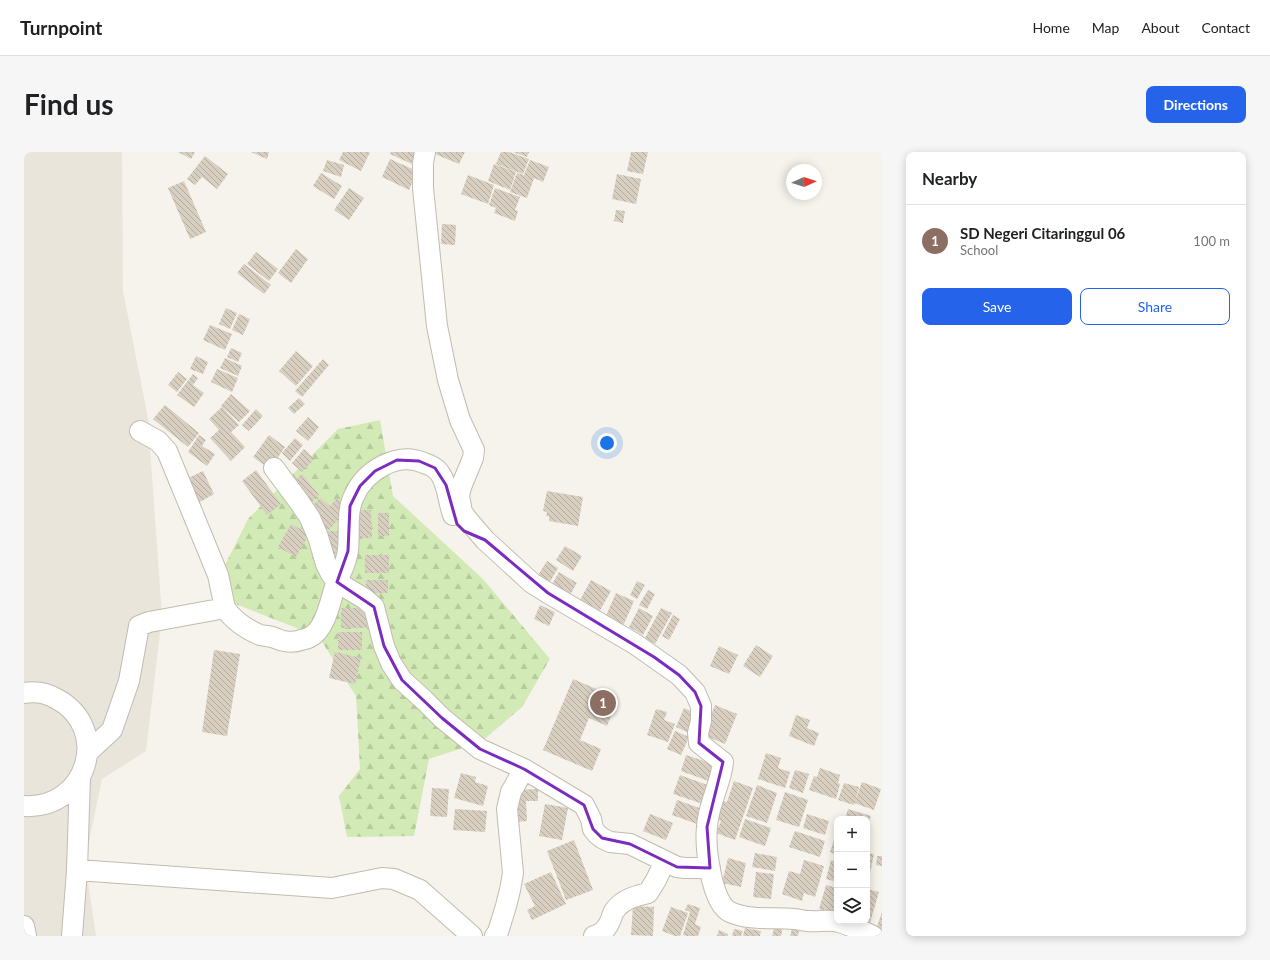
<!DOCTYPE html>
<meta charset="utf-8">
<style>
:root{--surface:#fff;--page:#f6f6f6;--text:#202124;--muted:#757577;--line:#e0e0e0;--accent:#2563eb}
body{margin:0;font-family:Lato,sans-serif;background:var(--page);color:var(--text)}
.controls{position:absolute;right:12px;bottom:12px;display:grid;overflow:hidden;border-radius:8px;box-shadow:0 2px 10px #0003}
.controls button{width:36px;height:36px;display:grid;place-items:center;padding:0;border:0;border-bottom:1px solid var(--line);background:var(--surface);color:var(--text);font:20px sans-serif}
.compass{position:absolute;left:762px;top:12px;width:36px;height:36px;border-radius:50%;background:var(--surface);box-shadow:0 2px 10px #0003;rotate:87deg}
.you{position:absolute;left:583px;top:291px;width:14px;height:14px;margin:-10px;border:3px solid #fff;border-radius:50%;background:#1a73e8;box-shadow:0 0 0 6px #1a73e833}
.badge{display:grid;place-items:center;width:26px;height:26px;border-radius:50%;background:var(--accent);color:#fff;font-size:13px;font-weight:700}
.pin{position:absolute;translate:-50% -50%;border:2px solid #fff;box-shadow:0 1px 4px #0006}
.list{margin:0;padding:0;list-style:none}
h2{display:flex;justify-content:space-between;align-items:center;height:52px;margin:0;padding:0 16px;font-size:17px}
h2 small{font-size:13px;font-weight:400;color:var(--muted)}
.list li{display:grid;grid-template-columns:26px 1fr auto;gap:12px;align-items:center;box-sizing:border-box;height:72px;padding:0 16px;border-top:1px solid var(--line)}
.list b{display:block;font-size:15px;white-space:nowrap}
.list p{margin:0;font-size:13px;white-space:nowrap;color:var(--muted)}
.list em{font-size:13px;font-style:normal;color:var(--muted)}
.actions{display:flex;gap:8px;padding:12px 16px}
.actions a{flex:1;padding:9px 0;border:1px solid var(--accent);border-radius:8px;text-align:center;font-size:14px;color:var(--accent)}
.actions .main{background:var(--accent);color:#fff}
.icon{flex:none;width:22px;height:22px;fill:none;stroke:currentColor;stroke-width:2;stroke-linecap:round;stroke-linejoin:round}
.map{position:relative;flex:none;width:858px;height:784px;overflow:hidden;border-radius:8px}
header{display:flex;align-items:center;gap:24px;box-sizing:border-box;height:56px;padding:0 20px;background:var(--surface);border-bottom:1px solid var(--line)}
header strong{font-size:19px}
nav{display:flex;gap:22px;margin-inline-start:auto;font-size:14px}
.intro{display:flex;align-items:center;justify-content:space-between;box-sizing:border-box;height:96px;padding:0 24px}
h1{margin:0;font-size:28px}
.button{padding:10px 18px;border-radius:8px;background:var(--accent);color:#fff;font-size:14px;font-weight:700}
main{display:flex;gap:24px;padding:0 24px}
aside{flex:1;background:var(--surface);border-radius:8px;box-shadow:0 2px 10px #0003}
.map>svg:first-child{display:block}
.residential{fill:#eae5da}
.forest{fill:url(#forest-firs)}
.building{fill:url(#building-back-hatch)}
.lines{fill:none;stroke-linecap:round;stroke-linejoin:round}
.street-casing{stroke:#c2bbae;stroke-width:22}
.street{stroke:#fff;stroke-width:20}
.marked{fill:none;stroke:#7b2cbf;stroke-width:3;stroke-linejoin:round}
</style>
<header>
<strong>Turnpoint</strong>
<nav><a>Home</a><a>Map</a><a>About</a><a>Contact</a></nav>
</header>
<div class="intro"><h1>Find us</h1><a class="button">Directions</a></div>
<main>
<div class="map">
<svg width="858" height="784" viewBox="0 0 858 784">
<defs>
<pattern id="forest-firs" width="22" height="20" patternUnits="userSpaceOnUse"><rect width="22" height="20" fill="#d2eab5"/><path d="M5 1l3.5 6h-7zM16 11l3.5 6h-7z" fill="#b6ca9c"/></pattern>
<pattern id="building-back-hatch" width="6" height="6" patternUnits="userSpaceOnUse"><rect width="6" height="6" fill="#d8cfc1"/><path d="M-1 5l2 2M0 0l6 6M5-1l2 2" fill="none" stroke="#b1aa9e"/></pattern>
</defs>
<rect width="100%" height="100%" fill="#f6f3ec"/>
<path class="residential" d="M0 0H98L99 139 124 266 138 464 122 599 78 627 61 709 72 784H0Z"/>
<path class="forest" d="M356 268 369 344 459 427 526 507 498 555 457 590 405 607 390 684 323 685 315 644 336 617 332 544 295 485 209 451 197 421 224 367 314 277Z"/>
<path class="building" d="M154 0H171L167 7Z
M227 0H245L243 7Z
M319 0H346L337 19 315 8Z
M367 0H396L390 13 366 2Z
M406 0H441L435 12Z
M477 0H485L505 7 499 22 472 12Z
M489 0H505L503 5Z
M607 0H624L619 22 603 19Z
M181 4 204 22 193 37 178 25 171 33 163 27Z
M366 7 393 19 385 38 358 25Z
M303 8 320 13 317 25 299 19Z
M506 8 525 15 519 30 510 26 503 46 486 40 493 21 500 23Z
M470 12 492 20 486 38 464 29Z
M297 21 318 34 310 47 289 34Z
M593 22 617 27 612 52 588 47Z
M444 23 470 33 464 52 437 42Z
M160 29 182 80 166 87 144 36Z
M325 36 340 46 325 68 310 58Z
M471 36 496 45 491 58 494 59 491 69 470 61 472 56 465 53Z
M592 58 601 59 599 71 590 69Z
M418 72 432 73 431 93 417 92Z
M272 97 284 107 267 131 254 121Z
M232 100 254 117 245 129 223 112Z
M220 112 247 133 240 142 213 121Z
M202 156 213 161 206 177 195 172Z
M215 162 226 167 219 183 208 178Z
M186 173 208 182 201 198 179 188Z
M207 196 218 201 214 210 203 205Z
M272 199 289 214 272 234 255 219Z
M172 204 184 210 179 222 166 217Z
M201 206 218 214 214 224 196 216Z
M299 207 305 213 278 245 271 239Z
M193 217 214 226 208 240 187 230Z
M154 220 163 227 153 240 144 233Z
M169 222 174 226 169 233 180 241 170 255 153 243Z
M207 242 226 259 215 270 197 254Z
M275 246 281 252 270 262 264 256Z
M141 253 175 281 164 295 129 267Z
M198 255 215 273 207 280 221 295 207 309 186 286 195 278 185 267Z
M232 257 239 264 225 279 218 273Z
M284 265 295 275 284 289 272 279Z
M175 283 182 288 178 294 191 302 183 314 164 300Z
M245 283 261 295 246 317 229 305Z
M271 286 279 293 266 309 258 301Z
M280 297 290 307 278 320 268 311Z
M232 318 257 352 243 363 218 329Z
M179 319 190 342 174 351 162 327Z
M278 322 295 343 283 354 265 333Z
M523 339 559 345 554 374 525 369V364H522L523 360 519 359Z
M296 346 306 354 313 346 324 356 305 378 284 359Z
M331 358H347L348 386H331Z
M354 361H365V384H354Z
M267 372 285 382 272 405 254 395Z
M303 379H322V401L303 402Z
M541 394 558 404 549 419 532 408Z
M341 403H365V421H341Z
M523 409 534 416 523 435 511 428Z
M535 420 553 431 544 446 526 436Z
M342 428H364V441H342Z
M567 428 587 439 575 460 555 450Z
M613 429 621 433 613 447 606 443Z
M624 438 631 442 623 457 615 453Z
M592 441 610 449 599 474 581 466Z
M516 453 531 460 525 474 510 467Z
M317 456H343V476H317Z
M615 456 629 464 619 483 605 475Z
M637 456 648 461 631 492 621 486Z
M649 463 656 467 645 488 638 484Z
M314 480H338V498H314Z
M732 493 749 504 736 525 719 514Z
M695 494 714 503 705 522 686 514Z
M190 498 216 502 203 584 178 580Z
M311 500 337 506 331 532 305 526Z
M549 527 594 546 583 574 565 566 556 588 577 597 568 619 519 598Z
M691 553 713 562 701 592 679 583Z
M660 556 674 562 665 581 652 575Z
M632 557 643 560 640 568 651 572 644 590 623 583Z
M772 563 786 568 783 576 795 581 790 594 765 584Z
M651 579 665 585 657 603 643 597Z
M742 601 757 606 754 616 766 620 761 636 734 627Z
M662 603 695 614 690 631 657 619Z
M796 616 816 623 814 631 816 632 812 647 785 638 790 624 793 625Z
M771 618 785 622 779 641 765 636Z
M437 621 452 625 451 630 464 634 459 654 430 646Z
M656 623 686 634 679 652 649 642Z
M710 629 729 636 711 688 692 681 697 669 688 665 694 647 703 650Z
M838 630 857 637 850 658 830 651V653L814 648 820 631 835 635 831 649Z
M733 633 753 641 743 671 722 664Z
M408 636 425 637 423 665 406 664Z
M514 637V649H502L503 669 492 670 491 638Z
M761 640 784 648 775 675 752 668Z
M653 648 681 658 676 673 648 663Z
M521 652 544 656 538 688 515 684Z
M431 657 463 659 461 680 429 678Z
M824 657 847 664 843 674V667H821Z
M626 662 649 671 642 688 619 679Z
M783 662 805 669 801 683 779 676Z
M721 667 747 676 741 694 715 685Z
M771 679 801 689 796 705 765 695Z
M813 679V703L806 700Z
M550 688 569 738 542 748 523 699Z
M731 701 753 705 751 719 728 715Z
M843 701 850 702 844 731 843 730Z
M853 704H858V714L852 713Z
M704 706 722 711 717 735 698 731Z
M780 708 800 714 791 745 780 741 778 749 758 742 765 719 776 722Z
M807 708 813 710V730L802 727Z
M527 720 542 752 508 768 503 758 511 754 500 732Z
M732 720 750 722 747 747 729 745Z
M802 733 813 736V761L795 757Z
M843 737 855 740 845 774 830 769H843Z
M664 752 676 756 671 772 677 775 674 784H663L659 783 666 760 661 758Z
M609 754 630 755 629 784 607 783Z
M647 755 664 761 656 784H651L638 779Z
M858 760V779L852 777Z
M751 773 759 775 757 784H748Z
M721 776 737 779 736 784H719Z
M710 777 719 779 717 784H708Z
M768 777 775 779 774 784H766Z
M695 778 704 782V784H693Z"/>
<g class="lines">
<g class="street-casing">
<path id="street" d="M401 0 399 11V36L413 174 424 228 436 268 450 298 449 306 437 335 435 344 438 360 443 367 461 388 508 431 524 441 611 492 655 523 671 540 677 554V569L674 581 675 591 699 610C697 632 684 652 683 675 681 694 687 751 706 760 726 769 749 765 770 767 775 767 779 769 785 769 794 770 806 767 815 770 826 773 838 779 849 784
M116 279 134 289 143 299 194 423 201 456
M250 316 276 351 286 366 294 385 302 412 307 422 313 430 341 447 350 455 360 494 367 511 378 528 401 549 418 566 456 597 500 617 560 653 567 667 569 677 573 682 578 686 586 690 606 692 653 715 661 716H686
M0 541C11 539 23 541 33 547 88 577 63 658 0 654
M63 601 88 578 105 529 115 474 125 470 201 456C209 468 222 477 236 483 241 484 246 484 251 486 254 487 257 489 260 489 265 490 272 490 277 488 280 487 284 487 286 485 301 478 306 450 311 435 315 423 323 411 324 398 326 380 322 360 330 344 341 319 373 299 400 311 406 313 411 315 415 320 424 332 424 349 429 363
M53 718 308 736 358 726 370 727 396 738 448 784
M0 774 2 784
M48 784 53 718 56 625
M471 784 474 780 482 754 486 738 489 721 483 657 487 640 500 617
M570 784C579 782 584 775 587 767 588 764 589 760 591 758 599 747 612 744 624 741L632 728 641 709"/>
</g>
<use href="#street" class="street"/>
</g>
<path class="marked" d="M373 308 395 309 411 316 422 333 433 372 440 379 461 388 524 441 630 505 655 523 671 540 677 554 675 591 699 610 683 675 686 716 653 715 606 692 578 686 569 677 560 653 500 617 456 597 418 566 378 528 360 494 350 455 313 430 324 399 326 354 336 334 351 319Z"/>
</svg>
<div class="controls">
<button>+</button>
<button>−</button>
<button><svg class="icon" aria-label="layers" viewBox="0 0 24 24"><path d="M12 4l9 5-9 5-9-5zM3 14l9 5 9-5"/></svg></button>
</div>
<svg class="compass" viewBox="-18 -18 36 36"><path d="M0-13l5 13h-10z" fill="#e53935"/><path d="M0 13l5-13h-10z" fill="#757577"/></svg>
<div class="you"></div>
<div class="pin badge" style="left:579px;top:551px;background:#8d6e63">1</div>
</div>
<aside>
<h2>Nearby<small></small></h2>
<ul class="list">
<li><span class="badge" style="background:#8d6e63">1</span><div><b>SD Negeri Citaringgul 06</b><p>School</p></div><em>100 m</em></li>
</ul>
<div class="actions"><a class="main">Save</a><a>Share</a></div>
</aside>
</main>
